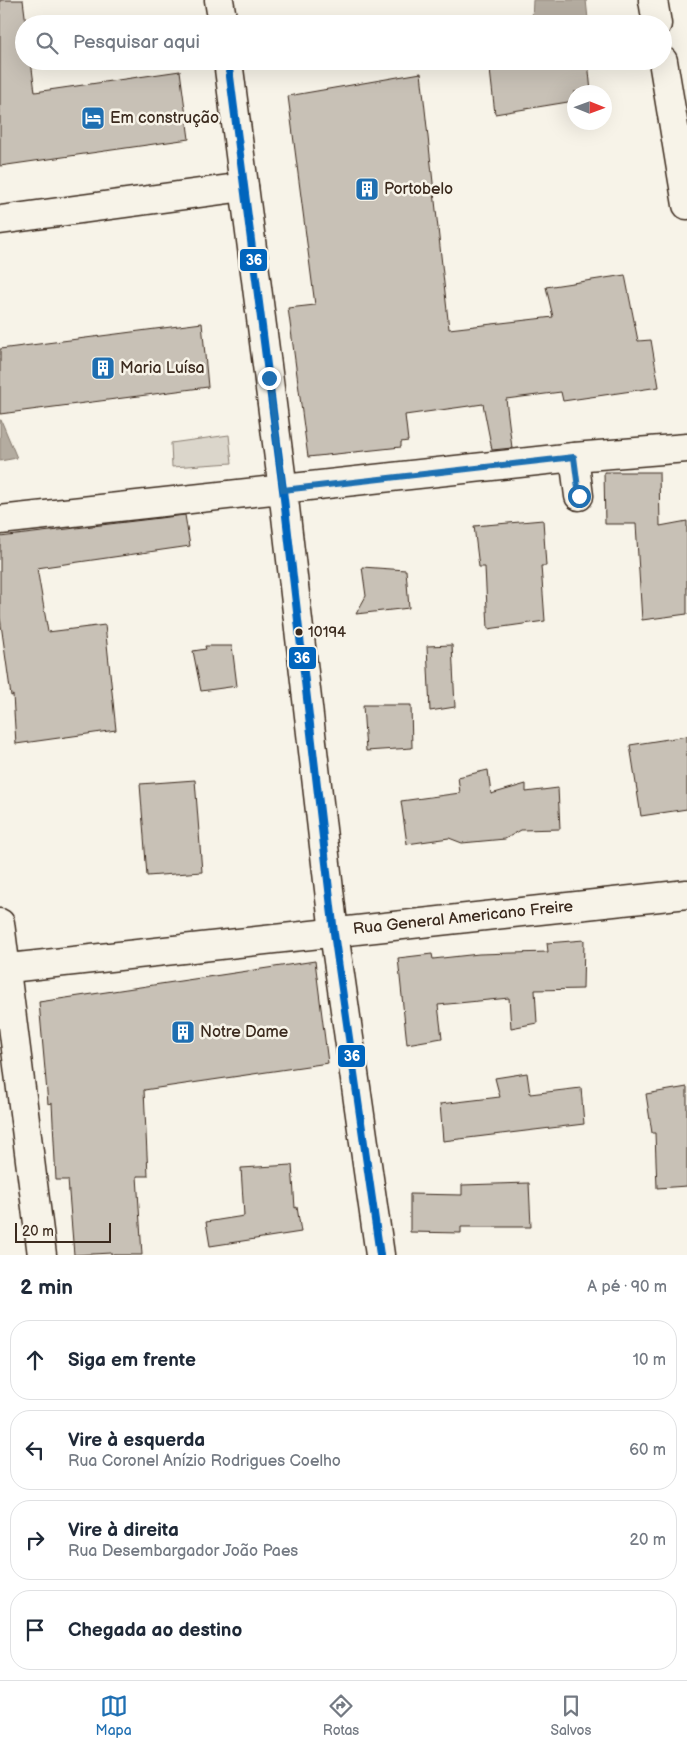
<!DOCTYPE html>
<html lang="pt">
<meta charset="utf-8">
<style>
:root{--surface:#fff;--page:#f6f6f7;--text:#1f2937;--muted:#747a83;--line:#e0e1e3;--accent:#1f6fb2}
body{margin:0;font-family:"Balsamiq Sans",sans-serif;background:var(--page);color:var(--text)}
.compass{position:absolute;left:567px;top:85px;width:45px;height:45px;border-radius:50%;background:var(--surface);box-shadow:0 5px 20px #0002;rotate:91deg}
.scale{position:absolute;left:15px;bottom:12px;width:96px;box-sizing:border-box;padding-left:5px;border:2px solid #3b2a1e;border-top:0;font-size:14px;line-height:18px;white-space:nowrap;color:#3b2a1e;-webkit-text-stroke:4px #f7f3e8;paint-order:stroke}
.stop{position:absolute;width:15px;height:15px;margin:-11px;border:4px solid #1f6fb2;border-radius:50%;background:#fff}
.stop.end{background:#1f6fb2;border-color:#fff;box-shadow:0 1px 5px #0008}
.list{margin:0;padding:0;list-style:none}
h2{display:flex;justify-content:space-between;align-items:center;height:65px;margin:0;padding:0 20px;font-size:21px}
h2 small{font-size:16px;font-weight:400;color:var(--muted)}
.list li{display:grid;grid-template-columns:32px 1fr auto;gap:15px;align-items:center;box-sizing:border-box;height:80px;margin:0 10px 10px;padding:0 10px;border:1px solid var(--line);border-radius:20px}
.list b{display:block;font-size:19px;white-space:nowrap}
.list p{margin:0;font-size:16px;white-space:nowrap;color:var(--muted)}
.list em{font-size:16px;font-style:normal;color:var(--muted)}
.icon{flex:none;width:28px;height:28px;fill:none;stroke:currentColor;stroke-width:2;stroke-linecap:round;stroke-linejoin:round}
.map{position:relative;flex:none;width:687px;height:1255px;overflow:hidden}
.search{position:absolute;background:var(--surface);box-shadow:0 5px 20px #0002;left:15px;right:15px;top:15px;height:55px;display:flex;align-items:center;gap:12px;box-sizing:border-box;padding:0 18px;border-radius:28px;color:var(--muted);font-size:19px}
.sheet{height:425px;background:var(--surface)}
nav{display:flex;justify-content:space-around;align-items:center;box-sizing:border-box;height:70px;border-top:1px solid var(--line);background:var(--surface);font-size:14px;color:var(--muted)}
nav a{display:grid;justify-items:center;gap:2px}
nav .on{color:var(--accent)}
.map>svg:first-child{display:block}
.park{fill:#dbd6cb;stroke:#8b8074}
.water{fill:#b4aca0;stroke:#84786c}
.building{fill:#c8c1b6;stroke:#3b2a1e}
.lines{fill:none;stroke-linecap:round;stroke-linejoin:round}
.street-casing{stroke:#3b2a1e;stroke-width:31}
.secondary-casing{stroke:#3b2a1e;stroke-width:31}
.street{stroke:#f7f3e8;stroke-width:28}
.secondary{stroke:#f7f3e8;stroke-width:28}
.bus-1-casing{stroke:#f7f3e8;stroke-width:11}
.bus-1{stroke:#0065bd;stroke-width:8}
.route{stroke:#1f6fb2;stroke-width:6}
.bus-dot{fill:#3b2a1e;stroke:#f7f3e8;stroke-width:2}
.labels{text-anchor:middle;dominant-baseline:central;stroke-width:5;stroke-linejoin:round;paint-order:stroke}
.bus-label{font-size:15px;fill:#3b2a1e;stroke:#f7f3e8;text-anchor:start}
.poi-label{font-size:16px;fill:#3b2a1e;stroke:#f7f3e8;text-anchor:start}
.street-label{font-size:16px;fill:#3b2a1e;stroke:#f7f3e8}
.line-badge{stroke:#f7f3e8;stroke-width:2}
.badge-label{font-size:14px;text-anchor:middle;font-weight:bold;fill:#fff}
</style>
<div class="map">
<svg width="687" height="1255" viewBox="0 0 687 1255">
<rect width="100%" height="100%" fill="#f7f3e8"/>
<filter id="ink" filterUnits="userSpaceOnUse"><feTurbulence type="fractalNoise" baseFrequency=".02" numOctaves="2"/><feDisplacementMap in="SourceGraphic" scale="10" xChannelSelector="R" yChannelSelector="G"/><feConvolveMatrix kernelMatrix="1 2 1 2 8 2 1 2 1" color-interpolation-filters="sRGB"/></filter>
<g filter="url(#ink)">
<path class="park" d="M229 435 232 463 172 467 171 443Z"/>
<path class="water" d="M533 0H586L588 19 532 20Z
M0 420H1L17 458 0 461Z"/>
<path class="building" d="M0 0H23L26 24H24V61H31L35 92 180 71 189 139 0 166Z
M489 61H588L591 92H574V101L495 114Z
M421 73 449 329 553 317 546 287 625 275 638 341 651 340 659 387 563 401 561 392 506 399 512 448 492 450 483 404 405 415 408 441 401 442V447L308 457 288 308 315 305 288 96Z
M202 323 208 387 0 414V349Z
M604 472H659L660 526 687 521V614L642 620 636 524H605Z
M185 515 190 546 37 568 48 632 105 625 116 730 16 744 13 695 11 696 0 617V537Z
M543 520 546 566H541L545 621 488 629 485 567H479L474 526Z
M362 567 406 570 409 608 356 614 366 596Z
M452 645 455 707 430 711 427 646Z
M205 646H232L237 686 201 691 193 651 206 649Z
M363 705H411L412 748 366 751Z
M687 736V809L641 816 630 745Z
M488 770 491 794 526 784V792L558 788 560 829 521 830 505 839 462 843 449 838 407 844 401 801 460 793 458 777Z
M195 780 202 872 147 876 140 784Z
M584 940 583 989 535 990 537 1023 511 1028 509 998 438 1005 442 1038 407 1044 398 958 432 954 433 959 479 954 548 952 547 943Z
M315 961 328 1063 144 1090 148 1176H137L142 1255H111V1253L74 1255 68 1180H56L52 1103 48 1104 39 1002Z
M527 1073 530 1094 581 1088 584 1124 443 1141 440 1104 500 1097 495 1078Z
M687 1087V1186L657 1188 655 1133H652L646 1094Z
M292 1165 295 1208 297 1207 301 1232 210 1246 206 1222 244 1216 241 1168Z
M529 1183 531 1227H461V1233L410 1232V1194L462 1195V1185Z"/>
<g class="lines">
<g class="street-casing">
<path id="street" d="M653 0 657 24
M663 61 687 205
M0 220 244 187
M574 457 579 496
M0 969 687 894"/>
</g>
<g class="secondary-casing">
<path id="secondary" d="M219 0 223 24
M228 61 283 490 334 933 380 1255
M0 520 574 457 687 448
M0 923 42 1255"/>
</g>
<use href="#street" class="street"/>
<use href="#secondary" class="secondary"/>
<g class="bus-1-casing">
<path id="bus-1" d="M228 61 283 490 334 933 380 1255"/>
</g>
<use href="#bus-1" class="bus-1"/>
</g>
</g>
<g class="lines" filter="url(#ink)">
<path class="route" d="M269 378 283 490 574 457 579 496"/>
</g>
<defs>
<g id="hotel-square" transform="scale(1.25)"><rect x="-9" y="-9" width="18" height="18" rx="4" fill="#1f6fb2" stroke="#f7f3e8"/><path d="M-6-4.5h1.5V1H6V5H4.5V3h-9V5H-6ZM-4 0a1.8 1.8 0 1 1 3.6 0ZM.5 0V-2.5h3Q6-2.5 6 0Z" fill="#fff"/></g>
<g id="building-square" transform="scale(1.25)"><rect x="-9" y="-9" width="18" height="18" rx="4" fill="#1f6fb2" stroke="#f7f3e8"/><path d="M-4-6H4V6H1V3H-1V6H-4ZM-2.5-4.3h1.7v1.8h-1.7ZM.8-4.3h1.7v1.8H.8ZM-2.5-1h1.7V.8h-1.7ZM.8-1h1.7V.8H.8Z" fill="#fff"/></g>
</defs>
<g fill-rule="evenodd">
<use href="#hotel-square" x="93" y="118"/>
<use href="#building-square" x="367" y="189"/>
<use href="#building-square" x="103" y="368"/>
<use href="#building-square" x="183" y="1032"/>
</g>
<circle class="bus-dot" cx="299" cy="632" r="4.5"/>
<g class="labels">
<g class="bus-label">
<text x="308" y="632">10194</text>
</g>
<g class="poi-label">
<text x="110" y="118">Em construção</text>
<text x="384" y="189">Portobelo</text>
<text x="120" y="368">Maria Luísa</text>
<text x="200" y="1032">Notre Dame</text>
</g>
<g class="street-label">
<text transform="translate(463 918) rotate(-6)">Rua General Americano Freire</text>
</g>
</g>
<g class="line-badge">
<rect x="239" y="248" width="29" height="24" rx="5" fill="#0065bd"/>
<rect x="288" y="646" width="29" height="24" rx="5" fill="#0065bd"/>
<rect x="337" y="1044" width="29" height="24" rx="5" fill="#0065bd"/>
</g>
<g class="badge-label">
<text x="254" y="265">36</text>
<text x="302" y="663">36</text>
<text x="352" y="1061">36</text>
</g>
</svg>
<svg class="compass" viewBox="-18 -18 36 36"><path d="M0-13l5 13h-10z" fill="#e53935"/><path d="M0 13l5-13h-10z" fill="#747a83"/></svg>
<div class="scale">20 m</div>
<div class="stop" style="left:579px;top:496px"></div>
<div class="stop end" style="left:269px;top:378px"></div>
<div class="search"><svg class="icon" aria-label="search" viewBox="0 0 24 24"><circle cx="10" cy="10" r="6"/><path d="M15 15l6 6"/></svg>Pesquisar aqui</div>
</div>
<section class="sheet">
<h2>2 min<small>A pé · 90 m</small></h2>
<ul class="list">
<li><svg class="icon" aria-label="ahead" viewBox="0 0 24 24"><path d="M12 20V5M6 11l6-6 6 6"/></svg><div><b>Siga em frente</b></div><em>10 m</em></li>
<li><svg class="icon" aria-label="left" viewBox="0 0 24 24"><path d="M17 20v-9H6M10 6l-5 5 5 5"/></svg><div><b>Vire à esquerda</b><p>Rua Coronel Anízio Rodrigues Coelho</p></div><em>60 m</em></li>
<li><svg class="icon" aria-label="right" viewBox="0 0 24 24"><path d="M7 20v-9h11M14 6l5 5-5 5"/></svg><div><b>Vire à direita</b><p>Rua Desembargador João Paes</p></div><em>20 m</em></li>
<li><svg class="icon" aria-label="arrive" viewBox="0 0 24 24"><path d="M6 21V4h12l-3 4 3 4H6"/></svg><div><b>Chegada ao destino</b></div></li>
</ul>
</section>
<nav>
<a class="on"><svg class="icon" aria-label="map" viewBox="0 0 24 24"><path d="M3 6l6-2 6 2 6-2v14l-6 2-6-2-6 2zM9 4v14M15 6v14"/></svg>Mapa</a>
<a><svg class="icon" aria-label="directions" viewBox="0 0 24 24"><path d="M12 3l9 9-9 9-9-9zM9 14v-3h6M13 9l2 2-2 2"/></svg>Rotas</a>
<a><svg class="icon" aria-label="saved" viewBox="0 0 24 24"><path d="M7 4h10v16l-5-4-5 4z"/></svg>Salvos</a>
</nav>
